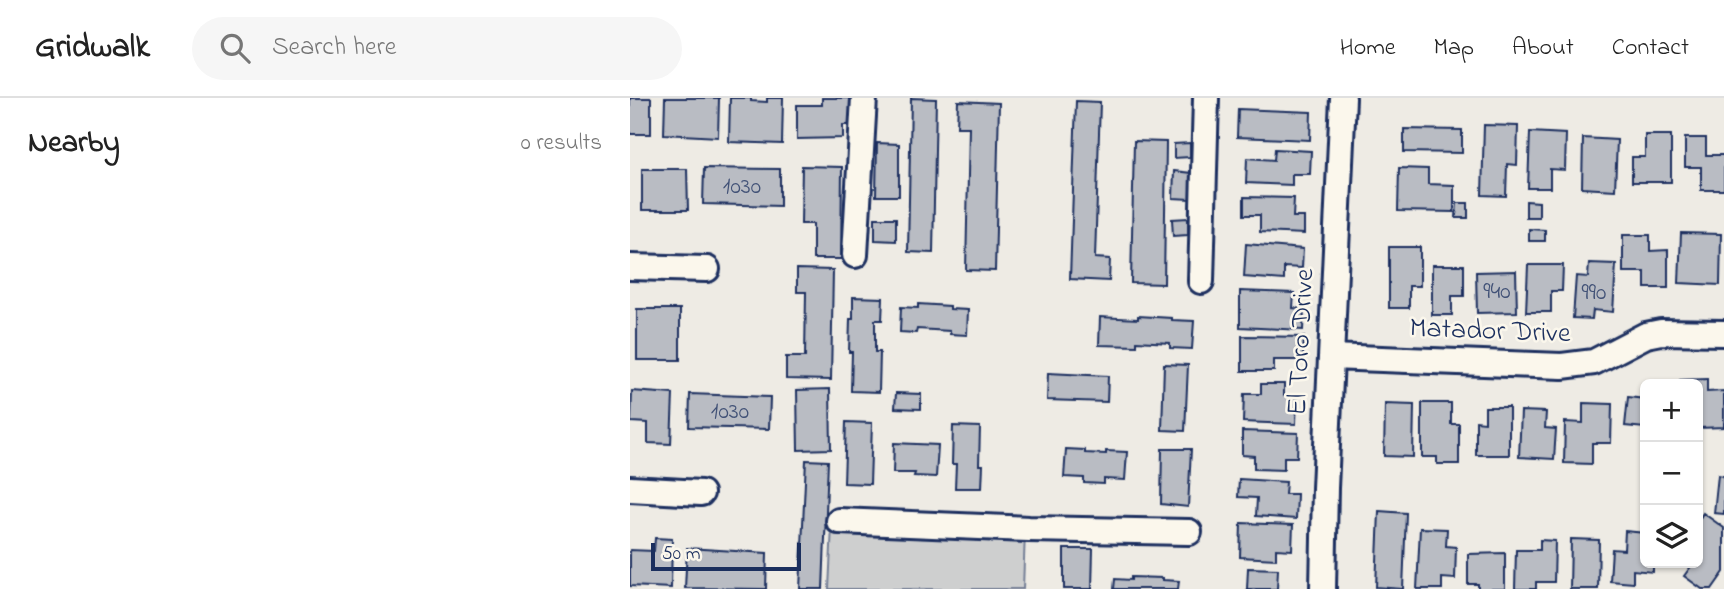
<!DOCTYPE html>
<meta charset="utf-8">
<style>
:root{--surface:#fff;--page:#f6f6f6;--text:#222;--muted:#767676;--line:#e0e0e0}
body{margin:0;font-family:"Indie Flower",sans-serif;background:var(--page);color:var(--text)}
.controls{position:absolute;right:21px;bottom:21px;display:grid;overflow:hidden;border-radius:10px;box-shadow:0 2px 5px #0004}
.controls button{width:63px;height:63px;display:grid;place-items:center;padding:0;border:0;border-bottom:2px solid var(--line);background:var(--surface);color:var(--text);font:35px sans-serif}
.scale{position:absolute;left:21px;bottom:18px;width:150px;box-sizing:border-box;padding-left:7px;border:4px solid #1b2f5e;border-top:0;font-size:19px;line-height:24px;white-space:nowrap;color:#1b2f5e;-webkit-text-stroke:5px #fbf7ec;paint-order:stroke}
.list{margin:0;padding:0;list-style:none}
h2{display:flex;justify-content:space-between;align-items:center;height:91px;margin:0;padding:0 28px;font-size:30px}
h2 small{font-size:23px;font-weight:400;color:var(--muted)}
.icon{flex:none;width:38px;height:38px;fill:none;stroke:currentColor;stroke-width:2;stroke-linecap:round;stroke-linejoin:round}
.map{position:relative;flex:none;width:1094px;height:491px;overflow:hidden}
header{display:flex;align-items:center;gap:42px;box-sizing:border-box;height:98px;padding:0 35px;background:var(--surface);border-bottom:2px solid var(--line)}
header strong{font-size:33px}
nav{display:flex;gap:38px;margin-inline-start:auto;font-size:24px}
.search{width:490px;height:63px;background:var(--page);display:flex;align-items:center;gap:18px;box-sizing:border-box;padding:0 24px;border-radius:38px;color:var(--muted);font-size:26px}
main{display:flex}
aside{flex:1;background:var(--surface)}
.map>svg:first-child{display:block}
.green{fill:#cecfcf;stroke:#747f96;stroke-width:2}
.building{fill:#b9bcc3;stroke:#1b2f5e;stroke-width:2}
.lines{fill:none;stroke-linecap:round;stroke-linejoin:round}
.minor-casing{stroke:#1b2f5e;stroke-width:30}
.minor{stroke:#fbf7ec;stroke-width:24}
.labels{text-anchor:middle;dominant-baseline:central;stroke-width:5;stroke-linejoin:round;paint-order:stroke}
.number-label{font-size:24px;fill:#425277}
.street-label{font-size:28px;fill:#1b2f5e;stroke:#fbf7ec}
</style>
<header>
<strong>Gridwalk</strong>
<div class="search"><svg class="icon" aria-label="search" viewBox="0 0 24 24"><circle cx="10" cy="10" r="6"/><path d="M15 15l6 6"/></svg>Search here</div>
<nav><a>Home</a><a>Map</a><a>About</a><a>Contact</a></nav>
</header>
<main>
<aside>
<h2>Nearby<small>0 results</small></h2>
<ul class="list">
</ul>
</aside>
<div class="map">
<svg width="1094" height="491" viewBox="0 0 1094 491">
<rect width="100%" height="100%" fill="#eeebe4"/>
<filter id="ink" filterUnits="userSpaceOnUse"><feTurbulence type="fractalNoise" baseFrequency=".0143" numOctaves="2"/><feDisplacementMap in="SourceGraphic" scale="14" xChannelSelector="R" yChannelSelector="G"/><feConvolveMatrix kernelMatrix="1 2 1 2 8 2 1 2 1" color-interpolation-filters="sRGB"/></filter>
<g filter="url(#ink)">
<path class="green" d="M202 428 395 433 393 491H199Z"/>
<path class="building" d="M0 0H21V36H0Z
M35 0H89L88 39 34 36Z
M100 0H121V3L137 4V0H153L152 46 99 44Z
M192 0H225V27H213V40L167 41V7H192Z
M281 0 306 1 303 155 278 154Z
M328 3 369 5 365 173 336 172 339 29H327Z
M446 3 470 4 465 160 480 161 479 183 440 181Z
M608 11 681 14 680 42 607 39Z
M854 27 888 28 887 67 877 66 876 98 852 97Z
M774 31 832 32V55L774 54Z
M900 34 936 36 935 72 920 71V90H898Z
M1015 37H1041V84H1002V59H1015Z
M953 40 987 42 985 92 952 90Z
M1055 40H1076V57H1094V92H1071V69H1055Z
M504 43 536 44 534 186 501 185Z
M247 45 269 46V98H246Z
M560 45V59L544 60V46Z
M645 51 681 53 680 76H662V87L616 85 617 60 644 62Z
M172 68 212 69 211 161H183V126H171Z
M74 70 150 71V108L73 106Z
M769 70 798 71V86L824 87V114L768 113Z
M12 71H57L58 112H12Z
M544 73 561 75 560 101 543 100Z
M614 99 664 100 663 119H674V136L630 134V117H614Z
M896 103 909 104V119H896Z
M827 105H838V120H826Z
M245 120H266V143L245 142Z
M558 120V137L543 138 542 121Z
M899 131 915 132V143H899Z
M1051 135 1091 136 1090 187 1049 185Z
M993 137H1020V153L1038 152V190H1015V174H993Z
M616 146 673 151 672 170 654 169V182L614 179Z
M759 149H790V188H779V210H759Z
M959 165 986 166 983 214 963 212 962 221 943 220 946 178 958 179Z
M802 167H834V198H822V217H802Z
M898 167H933L932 193H921V214H896Z
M167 171 203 172 201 282 156 281V259H175L176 194H167Z
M886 173 887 214 847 215 846 174Z
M610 193 664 195 663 210 674 211 673 232 610 229Z
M223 199 253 200 252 222H245V254H250L249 294 221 293 222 254H219L220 221H223Z
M288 206 320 208V211L338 212 337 237 320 236V233L287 231 286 235 270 234 271 209 288 210Z
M7 211H50V262H7Z
M508 218 542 220V222L564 223 562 251 540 250V245L507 243V248L469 247 470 219 508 221Z
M612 238 674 239 673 262H644V273H612Z
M534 266 558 267 555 333 532 332Z
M418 275 478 278 477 304 417 302Z
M1077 281V294L1094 293V329L1068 330V286H1050V282Z
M631 286H654V297L667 298 666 326 613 324 614 296H631Z
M200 291 201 351 168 352 167 292Z
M2 293 43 296 41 346 18 345V325L1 324Z
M266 295 291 296V311L265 310Z
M60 296 140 299 139 331 59 329Z
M998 299 1015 301V330L995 328Z
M792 305H821V326H829V366H807V359H792Z
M953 305 982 306 981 345H962V366L934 365 935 324 953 325Z
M755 306 784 307 783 359 754 358Z
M855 309H879V357H846V323L855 324Z
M891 313 916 314 915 330 926 331 924 361 889 359Z
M216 324 242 325 240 386 214 385Z
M323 328 350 329 349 367H353L352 390H325L326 366H322Z
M612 333 668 335 667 359H654V372L624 371V358L612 357Z
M264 345 308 347 306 379 284 378 285 375H263Z
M436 351 455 352V355L476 356V353L497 354 495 382 474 381V386L454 385V380L434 379Z
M532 351H561L558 409 531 406Z
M176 362 198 363 193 491H170Z
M1088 377 1094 378V416L1084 415Z
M609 381 656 384 655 396H667L666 421 626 418 627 400 608 399Z
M749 413 776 415 773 491 746 489Z
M1073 415 1094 430V474L1082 491H1072L1054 478 1062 467 1059 465H1068V423Z
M611 425 663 427 662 452 646 451V461L610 459Z
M790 430 817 431 816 448 826 449 825 481 812 480V491H787Z
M995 433 1015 435V465H1023V474L1003 472V485L980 483 982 451 994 452Z
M25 440 42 441 41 490 0 488V452L24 453Z
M941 441 969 442 968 491H940Z
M910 442 925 443 924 484H906V491H885L886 452H910Z
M57 450 137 455 136 491 55 490Z
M434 451H463L462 491H434Z
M875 455V491H848V486H838V456Z
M618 470 648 471 647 491H617Z
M501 479 533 480V482L549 483 548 491H484L485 481 501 482Z"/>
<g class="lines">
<g class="minor-casing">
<path id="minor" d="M225 157 234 0
M0 169 77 171
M571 183 576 0
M701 259 932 268 964 264 1016 237 1031 234 1094 235
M0 391 71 395
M209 423 399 431 559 434
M693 491 695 390 713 0"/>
</g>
<use href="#minor" class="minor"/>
</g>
</g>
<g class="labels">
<g class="number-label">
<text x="112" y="89">1030</text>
<text x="867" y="194">940</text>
<text x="964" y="195">990</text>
<text x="100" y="314">1030</text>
</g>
<g class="street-label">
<text transform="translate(860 234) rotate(2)">Matador Drive</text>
<text transform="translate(672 244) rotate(-87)">El Toro Drive</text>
</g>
</g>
</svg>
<div class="controls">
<button>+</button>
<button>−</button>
<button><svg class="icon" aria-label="layers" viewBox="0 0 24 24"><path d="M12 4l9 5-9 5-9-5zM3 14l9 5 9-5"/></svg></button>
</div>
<div class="scale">50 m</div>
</div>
</main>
